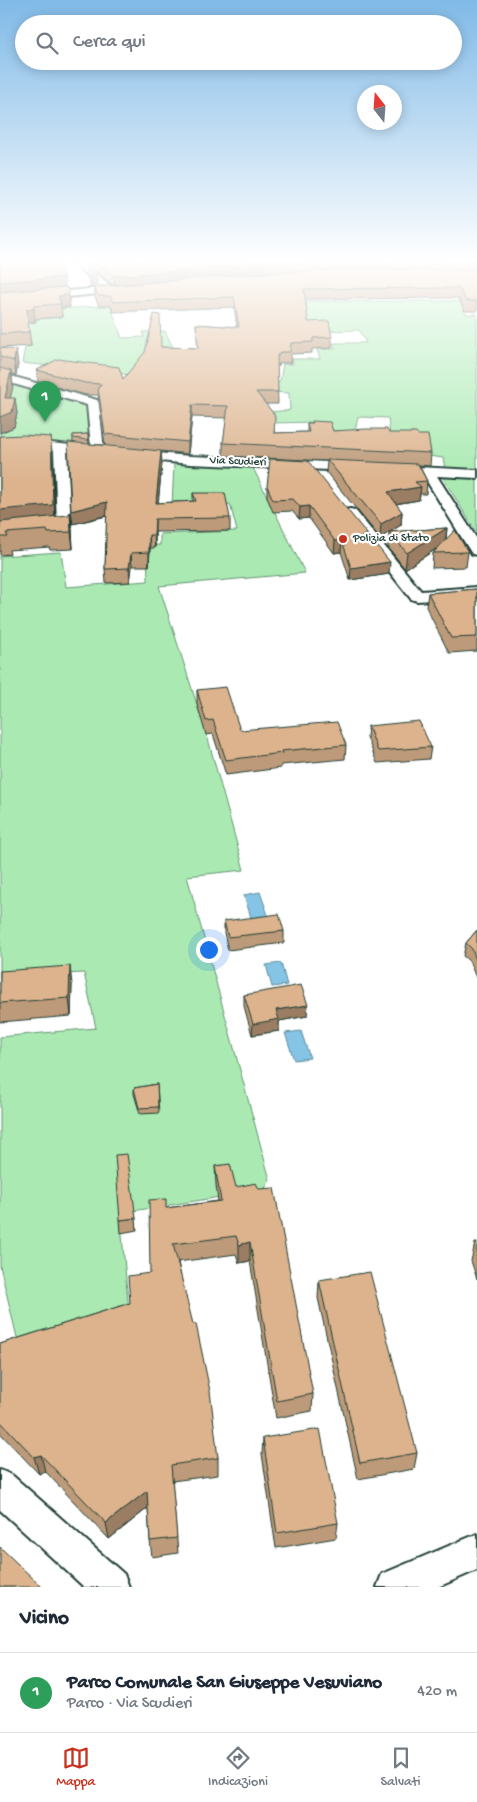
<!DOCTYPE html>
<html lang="it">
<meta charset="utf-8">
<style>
:root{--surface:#fff;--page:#f6f6f7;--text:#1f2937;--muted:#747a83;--line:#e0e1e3;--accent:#c8321e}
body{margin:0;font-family:"Gochi Hand",sans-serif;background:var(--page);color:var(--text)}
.compass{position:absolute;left:357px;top:85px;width:45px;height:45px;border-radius:50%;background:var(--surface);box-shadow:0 2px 12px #0003;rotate:343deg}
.you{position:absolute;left:208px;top:949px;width:18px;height:18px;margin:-12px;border:4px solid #fff;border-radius:50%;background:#1a73e8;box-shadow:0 0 0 8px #1a73e833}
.badge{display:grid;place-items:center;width:32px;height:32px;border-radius:50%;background:var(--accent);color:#fff;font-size:16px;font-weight:700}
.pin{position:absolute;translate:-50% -41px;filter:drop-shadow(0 1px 2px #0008)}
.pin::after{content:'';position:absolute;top:26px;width:18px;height:15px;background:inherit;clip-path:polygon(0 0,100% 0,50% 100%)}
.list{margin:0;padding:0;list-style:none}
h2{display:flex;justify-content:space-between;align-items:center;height:65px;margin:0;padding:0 20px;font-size:21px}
h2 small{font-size:16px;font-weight:400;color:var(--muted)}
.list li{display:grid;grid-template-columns:32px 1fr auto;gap:15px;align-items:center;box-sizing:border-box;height:80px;padding:0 20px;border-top:1px solid var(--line)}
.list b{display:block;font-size:19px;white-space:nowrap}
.list p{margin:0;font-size:16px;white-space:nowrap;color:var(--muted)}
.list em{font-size:16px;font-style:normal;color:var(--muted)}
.icon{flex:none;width:28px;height:28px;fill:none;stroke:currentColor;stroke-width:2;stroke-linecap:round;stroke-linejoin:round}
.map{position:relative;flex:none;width:477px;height:1587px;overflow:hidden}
.search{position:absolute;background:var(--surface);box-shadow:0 2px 12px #0003;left:15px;right:15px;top:15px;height:55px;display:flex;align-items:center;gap:12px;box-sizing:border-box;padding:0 18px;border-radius:28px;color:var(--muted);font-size:19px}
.sheet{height:145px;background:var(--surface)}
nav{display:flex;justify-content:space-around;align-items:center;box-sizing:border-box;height:70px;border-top:1px solid var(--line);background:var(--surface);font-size:14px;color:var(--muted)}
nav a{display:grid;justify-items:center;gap:2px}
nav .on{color:var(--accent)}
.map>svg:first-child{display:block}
.green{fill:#aaeab2;stroke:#649473}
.water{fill:#85c4e5;stroke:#5c8e9e}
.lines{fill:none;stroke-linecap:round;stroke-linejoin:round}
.minor-casing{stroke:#1f3d34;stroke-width:4}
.minor{fill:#fff;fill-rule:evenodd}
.wall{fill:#bd9a79;stroke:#1f3d34}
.shaded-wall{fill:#9a7d63;stroke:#1f3d34}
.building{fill:#dcb38d;stroke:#1f3d34}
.poi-dot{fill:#c8321e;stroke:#fff;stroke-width:2}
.labels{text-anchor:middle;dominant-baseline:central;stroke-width:4.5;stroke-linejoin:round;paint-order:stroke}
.far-street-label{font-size:12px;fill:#1f3d34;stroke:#fff}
.far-poi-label{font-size:12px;fill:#1f3d34;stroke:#fff;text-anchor:start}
</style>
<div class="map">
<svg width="477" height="1587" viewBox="0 0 477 1587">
<rect width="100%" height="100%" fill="#fff"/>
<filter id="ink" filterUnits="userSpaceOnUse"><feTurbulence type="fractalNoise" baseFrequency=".02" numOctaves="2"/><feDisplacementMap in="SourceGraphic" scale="10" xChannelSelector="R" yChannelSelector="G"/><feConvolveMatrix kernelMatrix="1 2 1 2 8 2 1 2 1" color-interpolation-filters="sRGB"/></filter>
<g filter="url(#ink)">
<path class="green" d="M307 301H460L466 314H477V471L445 469 443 458 429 456 391 443 388 418 358 417 354 436 334 438 333 431H319L315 422 274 423 270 412 290 410 289 393 269 392 280 381 283 364H293L292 359H320L317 349H335L333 343H366L359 330 279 332 306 310Z
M110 305 122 338 144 337 143 332 165 331 173 348 143 376 22 363 25 347 32 346 26 322H36V319L63 317 61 309Z
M0 377 89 404 92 449 0 440Z
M174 463 252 466 305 573 159 586 208 739 244 870 187 876 270 1180 264 1190 120 1213 129 1313 18 1342 0 1266V1037L96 1028 84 973 0 977V556L61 552 66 587 148 581 147 545H160V534L237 531 230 504 172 506Z
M441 475 477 477V533Z"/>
<path class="water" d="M260 892 269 918 252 921 244 895Z
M281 963 287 985 272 987 266 965Z
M301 1031 310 1058 294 1060 285 1033Z"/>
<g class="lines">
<g class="minor-casing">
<path id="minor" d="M70 260H80L112 287 121 286 126 289 121 292 0 303V297L102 288Z
M0 373 97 400 99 403 104 451 98 455 67 452 71 527 69 530 0 537V529L57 523 54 451 0 446V438L91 447 87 405 0 380Z
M134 451 190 456 352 463 359 467 352 471 190 464 129 458 128 455 129 452Z
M396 466 477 470V478L437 476 477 539V555L472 554 470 551 423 475 391 473 389 470Z
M350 509 355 510 421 591 477 587V597L417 601 411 599 343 513 345 510Z
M0 1470 12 1475 124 1574 129 1587H84L0 1510Z
M477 1534V1570L438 1587H377L382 1574Z"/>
</g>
<use href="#minor" class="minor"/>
</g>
<path class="wall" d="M0 260 64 277 65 287 70 307 61 308 62 317 35 319V322H28L31 346 0 348Z
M82 260H477V311H465L458 298 305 299 308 322 332 337V348L312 349V353L291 354 290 363H280L279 366H277L278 404H265L275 433 307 432V423H312V421L333 431 389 433 431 453 430 466 419 465 427 481 426 494H420L419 500 396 504 402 512 401 525 380 538 326 472 327 461 223 456V443L227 418 192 417 188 454 161 451 162 463 158 503 193 501V493L230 518V531L155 532V548H150L149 566H132L130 582 106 583 105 569 107 516 73 524 71 511 73 435 88 434 89 444 105 445 98 395H86L38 382 37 370 123 379 161 347 198 348 196 324 237 327 234 307 113 312 111 306H99L95 297 94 287 114 285Z
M86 263 98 287H91L87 277Z
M0 348 18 364 16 375 12 374 13 386 10 398 17 413 14 427 0 433Z
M0 436 52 453 55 516 72 529 73 549 50 550 49 547 9 550 10 554 0 555Z
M267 486 367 534V536L389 574 350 580 341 552 334 553 309 518 299 519 292 511 273 512 267 497Z
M447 528 446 540 468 552 466 567 432 568 433 553 438 548 405 569 388 547 389 532Z
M477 589V651L449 653 426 607 428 593Z
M197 690 240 730 346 745 345 759 281 765V768L226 775 213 734 206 735 197 704Z
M368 726 431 747 429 759 377 763 367 737Z
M224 921 284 931V943L228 950 224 933Z
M477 930V980L469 961 463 956 466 943Z
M0 971 72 984 71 1016 0 1022Z
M244 995 307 1016 279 1021V1031L252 1035 244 1006Z
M157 1084 159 1113 140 1114 134 1094V1088Z
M215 1166 236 1187 313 1394 312 1411 276 1418 250 1261 239 1263 236 1254 178 1262 218 1458V1475L172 1481 178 1553 152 1557 150 1541 148 1508 109 1539 45 1471 39 1474 0 1433V1344L130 1303 150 1273 166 1208 218 1201 216 1185Z
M136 1218 137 1230 121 1233 120 1220Z
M475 1243H477V1279L471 1261Z
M319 1280 417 1453 414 1469 358 1479 318 1298Z
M263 1438 338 1523 336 1538 276 1548 262 1454Z"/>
<path class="shaded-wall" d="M263 264V273L115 286 114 276Z
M97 273 98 287H91L90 274Z
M64 277 65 289 0 295V282Z
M69 295 70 307 61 308V304L58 296Z
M27 309H34L35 322H28Z
M16 350 18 364 16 375 14 361Z
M11 371 13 386 7 413 5 398Z
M15 398 17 413 14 427 0 433V417Z
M192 405V417L188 454V442Z
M51 437 52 453 55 521 0 527V510Z
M161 451 162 463 157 516 156 503Z
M421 487 419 500 387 505 388 492Z
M107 502 108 515 73 524 71 511Z
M309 506V518L299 519 300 507Z
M70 512 72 529 73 549 71 532Z
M402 512 401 525 380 538 381 524Z
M155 519V548L154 535Z
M447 528 445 543 405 569 407 553Z
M149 535 150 548 149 566Z
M342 540 341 552 334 553 335 541Z
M131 553 132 566 130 582 129 568Z
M390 562 389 574 350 580 351 568Z
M70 966 72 984 71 1016 69 998Z
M308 1005 307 1016 279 1021V1031L252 1035 253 1024 276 1010Z
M250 1242V1261L239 1263V1245Z
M41 1455 45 1471 39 1474 34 1457Z
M147 1491 149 1507 109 1539 106 1523Z"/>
<path class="building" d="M0 260H59L64 277 0 282Z
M93 260H344L263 264 114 276Z
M408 260H477V261Z
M86 263 97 273 90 274Z
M360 269 477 270V301H466L459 288 304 289 308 322 329 321 332 337 313 338V342L291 343 290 352H280L279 355H277L278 392H256L274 414 275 418 274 433 309 432 307 423H313L312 421 330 422 333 431 366 429H387L389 433H416L418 435H428L431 453 223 443 228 406 192 405 188 442 105 434 98 388 101 384 85 383 37 370 58 359 119 367 123 379 145 352 154 314 160 315 161 347 198 348 196 324 239 327 234 297 113 302 110 296H98L94 287 263 273Z
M67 287 69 295 58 296 61 304 33 306 34 309H27L29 332 0 334V292Z
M0 348 16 350 14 361 0 357Z
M0 368 11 371 5 398H15L12 412 0 417Z
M88 434V440L73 438V435Z
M24 435 51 437 53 505 0 510V436Z
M68 442 161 451 156 503 196 501 193 493H225L230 518 155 519 154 535H149V552L131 553 129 568 105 569 107 502 71 511Z
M270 459 308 461 367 534 361 537 369 536 390 562 351 568 342 540 335 541 309 506 300 507 293 499 273 500 267 486Z
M327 460 418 464 427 481 415 482 421 487 388 492 402 512 381 524Z
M70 512 71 532 48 533 47 530 6 533 8 537H0V522L68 515Z
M447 528 407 553 389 532Z
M455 530 468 552 433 553Z
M477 589V637L451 638 428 593Z
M226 687 240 730 337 722 346 745 281 751 282 753 226 760 213 720 206 721 197 690Z
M419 721 431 747 378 751 368 726Z
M279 914 284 931 228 937 224 921Z
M477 930V962L472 949 466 943Z
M70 966 69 998 0 1003V971Z
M301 985 308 1005 276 1010 279 1019 253 1024 244 995Z
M157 1084 158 1107 139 1108 134 1088Z
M127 1154 136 1218 120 1220 115 1155Z
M230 1164 236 1187 256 1183 259 1189 274 1188 313 1394 277 1401 250 1242 239 1245 236 1236 173 1244 193 1324H196L210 1391 218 1458 171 1465 177 1538 150 1541 147 1491 106 1523 41 1455 34 1457 0 1421V1344L130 1303 128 1276 150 1273 149 1200 166 1199V1208L221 1201 215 1166Z
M370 1272 417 1453 360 1463 319 1280Z
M320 1429 338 1523 277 1533 263 1438Z
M0 1547 42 1587H0Z"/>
</g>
<linearGradient id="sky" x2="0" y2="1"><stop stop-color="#80bae7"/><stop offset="0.54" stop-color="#fff"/><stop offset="1" stop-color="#fff" stop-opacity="0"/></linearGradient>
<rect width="477" height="482" fill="url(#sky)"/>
<circle class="poi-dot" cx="343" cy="539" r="5"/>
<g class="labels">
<g class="far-street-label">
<text transform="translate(238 462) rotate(2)">Via Scudieri</text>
</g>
<g class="far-poi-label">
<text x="353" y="539">Polizia di Stato</text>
</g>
</g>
</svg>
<svg class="compass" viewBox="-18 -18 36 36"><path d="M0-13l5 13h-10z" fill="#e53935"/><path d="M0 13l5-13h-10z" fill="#747a83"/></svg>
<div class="you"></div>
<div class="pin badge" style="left:45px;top:422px;background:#2e9e5b">1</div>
<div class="search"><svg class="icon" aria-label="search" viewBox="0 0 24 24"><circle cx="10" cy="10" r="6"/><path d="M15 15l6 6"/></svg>Cerca qui</div>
</div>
<section class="sheet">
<h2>Vicino<small></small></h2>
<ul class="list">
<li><span class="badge" style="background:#2e9e5b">1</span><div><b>Parco Comunale San Giuseppe Vesuviano</b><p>Parco · Via Scudieri</p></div><em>420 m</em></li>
</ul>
</section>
<nav>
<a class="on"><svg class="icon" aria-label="map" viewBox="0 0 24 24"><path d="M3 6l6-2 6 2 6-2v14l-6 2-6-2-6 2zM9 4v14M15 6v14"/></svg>Mappa</a>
<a><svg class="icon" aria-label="directions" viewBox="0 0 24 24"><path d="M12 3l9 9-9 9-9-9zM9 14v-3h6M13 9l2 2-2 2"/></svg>Indicazioni</a>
<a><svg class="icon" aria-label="saved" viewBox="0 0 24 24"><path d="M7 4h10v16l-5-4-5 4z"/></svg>Salvati</a>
</nav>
